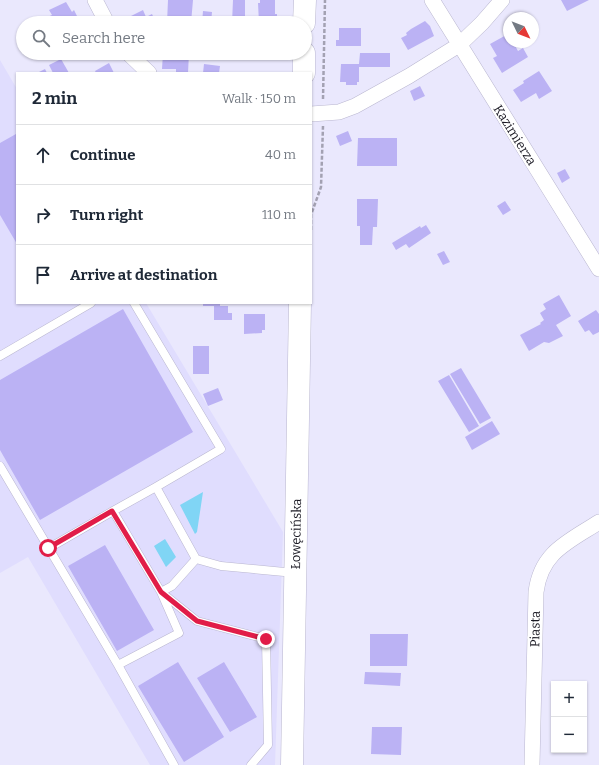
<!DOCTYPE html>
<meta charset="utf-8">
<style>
:root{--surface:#fff;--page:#f6f6f7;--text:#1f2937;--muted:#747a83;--line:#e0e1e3}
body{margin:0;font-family:Bitter,serif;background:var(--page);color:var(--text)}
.controls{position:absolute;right:12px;bottom:12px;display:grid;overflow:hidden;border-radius:0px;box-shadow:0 1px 3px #0004}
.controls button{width:36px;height:36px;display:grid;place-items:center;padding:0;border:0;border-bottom:1px solid var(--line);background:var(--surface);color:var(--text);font:20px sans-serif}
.compass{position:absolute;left:503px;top:12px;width:36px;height:36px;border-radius:50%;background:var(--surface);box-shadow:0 1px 3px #0004;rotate:133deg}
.stop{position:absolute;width:12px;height:12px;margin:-9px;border:3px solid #e11d48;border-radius:50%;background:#fff}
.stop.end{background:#e11d48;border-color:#fff;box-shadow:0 1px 4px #0008}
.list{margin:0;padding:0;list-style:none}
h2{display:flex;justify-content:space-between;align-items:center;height:52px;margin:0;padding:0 16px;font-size:17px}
h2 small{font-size:13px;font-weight:400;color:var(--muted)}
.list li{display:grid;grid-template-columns:26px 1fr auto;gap:12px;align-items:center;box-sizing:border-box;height:60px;padding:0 16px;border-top:1px solid var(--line)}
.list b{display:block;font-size:15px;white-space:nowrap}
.list em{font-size:13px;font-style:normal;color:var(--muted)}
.icon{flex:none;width:22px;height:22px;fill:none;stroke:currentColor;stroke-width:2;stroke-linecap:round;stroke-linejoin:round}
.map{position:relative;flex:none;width:599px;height:765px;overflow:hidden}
.search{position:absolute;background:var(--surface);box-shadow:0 1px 3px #0004;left:16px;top:16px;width:296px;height:44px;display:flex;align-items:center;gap:10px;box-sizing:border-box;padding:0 14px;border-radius:22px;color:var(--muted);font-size:15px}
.panel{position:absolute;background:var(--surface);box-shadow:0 1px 3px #0004;left:16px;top:72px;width:296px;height:232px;border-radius:0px}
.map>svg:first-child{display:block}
.built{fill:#e0ddfe}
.water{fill:#80d5f5}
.building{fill:#bbb2f4}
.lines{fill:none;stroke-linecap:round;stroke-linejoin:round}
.lane-casing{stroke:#bab7d0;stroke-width:9}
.street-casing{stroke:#bab7d0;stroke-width:16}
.secondary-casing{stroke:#bab7d0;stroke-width:23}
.path{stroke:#a3a1b2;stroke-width:2.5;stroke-dasharray:4 2;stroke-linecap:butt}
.lane{stroke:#fff;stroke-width:8}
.street{stroke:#fff;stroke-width:15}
.secondary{stroke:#fff;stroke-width:22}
.route{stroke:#e11d48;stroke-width:5}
.labels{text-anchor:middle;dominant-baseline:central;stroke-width:4;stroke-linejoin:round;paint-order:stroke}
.street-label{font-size:13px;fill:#191822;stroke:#fff}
</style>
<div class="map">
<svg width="599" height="765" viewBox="0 0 599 765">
<rect width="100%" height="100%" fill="#eae8fd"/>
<path class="built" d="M0 60 17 89V303H146L283 532 275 765H150L28 557 0 573Z"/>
<path class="water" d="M203 492 197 532 195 534 180 505Z
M165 539 176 557 166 567 154 546Z"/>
<path class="building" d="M168 0H193L191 23H167Z
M233 0H245V23H232Z
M260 0H275V14H277V23H259L258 3H260Z
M561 0H589L567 11Z
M66 2 72 12 74 10 80 22 48 23 45 18 52 15 49 10Z
M143 10 146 17 152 14 156 23H130L127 18Z
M203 11 212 12 211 23H202Z
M425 21 430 26 434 36 408 50 401 38 407 35 406 33 411 29Z
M339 28H361V46H336V40H339Z
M508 34 509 42H513L518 51 523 48 528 57 502 73 493 58 497 56 490 44Z
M163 53H189L188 73H176V69H162Z
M360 53H390V67H359V82H357V85H346V82H340L341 64H359Z
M61 59 69 73H53L49 65Z
M109 63 114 73H96L95 71Z
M204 64 220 66 219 73H203Z
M45 69 47 73H37Z
M539 71 552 91 539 99 536 93 521 102 513 90 524 83 523 81Z
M420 86 425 96 414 101 410 91Z
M348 131 352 141 340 146 336 136Z
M16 134H17V244L0 215V143Z
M358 138H397V166H357Z
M565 169 570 178 562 183 557 173Z
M357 199H378L377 227H373L372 245H360V226H357Z
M505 201 511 210 503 215 497 206Z
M426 225 431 233 409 248 406 244 396 250 392 243 420 226 421 228Z
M444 251 450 262 443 265 437 254Z
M559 295 571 316 556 325 563 336 549 343 544 342 529 351 520 335 541 324 540 323 544 320 540 313 546 309 543 304Z
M203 303H220V306H228V313H232V320H214V306H203Z
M123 309 193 432 40 520 0 450V380Z
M596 310 599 314V332L593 335 589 330 585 332 578 321Z
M244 314H265V330H262V333L244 334Z
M193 346H209V374H193Z
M461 368 491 418 480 424 450 374Z
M449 375 479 426 469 432 438 381Z
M218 388 223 400 208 406 203 394Z
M492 421 500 434 472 450 465 437Z
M105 545 154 630 117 651 68 566Z
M370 634H408L407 666H370Z
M178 662 224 737 184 762 138 686Z
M224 662 257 717 230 732 197 678Z
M365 672 401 673 400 686 364 684Z
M372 727H402L401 755 371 754Z"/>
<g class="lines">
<g class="lane-casing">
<path id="lane" d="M134 303 221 449 156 487 196 559 221 566 295 573
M0 356 91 303
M0 466 118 665 174 765
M113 511 156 487
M49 548 113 511 161 592 197 621 266 639 268 745 251 765
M118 665 179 633 161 592 172 586 196 559"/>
</g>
<g class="street-casing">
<path id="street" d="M95 0 107 23
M432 0 599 269
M128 53 149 73
M311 114 339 112 355 106 409 76 459 45 482 23 502 0
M532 765 536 592C541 552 568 542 599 522"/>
</g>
<g class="secondary-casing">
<path id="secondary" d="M304 23 305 0
M304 73V53
M292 765 300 303"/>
</g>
<path class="path" d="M323 99 325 0
M311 230V215L321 187 323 126"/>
<use href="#lane" class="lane"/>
<use href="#street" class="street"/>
<use href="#secondary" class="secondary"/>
</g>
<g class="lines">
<path class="route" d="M48 548 112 511 161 592 197 621 266 639"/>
</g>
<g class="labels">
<g class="street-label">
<text transform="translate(515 135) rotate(58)">Kazimierza</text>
<text transform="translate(296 534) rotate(-89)">Łowęcińska</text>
<text transform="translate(535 629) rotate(-89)">Piasta</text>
</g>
</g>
</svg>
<div class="controls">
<button>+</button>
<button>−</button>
</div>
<svg class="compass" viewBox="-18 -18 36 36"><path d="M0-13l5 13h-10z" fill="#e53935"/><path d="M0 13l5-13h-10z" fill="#747a83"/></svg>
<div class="stop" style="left:48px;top:548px"></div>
<div class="stop end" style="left:266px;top:639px"></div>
<div class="search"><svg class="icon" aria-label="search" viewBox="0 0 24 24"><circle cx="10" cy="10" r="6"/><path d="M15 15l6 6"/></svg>Search here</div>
<section class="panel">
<h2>2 min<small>Walk · 150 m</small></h2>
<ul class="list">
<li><svg class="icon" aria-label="ahead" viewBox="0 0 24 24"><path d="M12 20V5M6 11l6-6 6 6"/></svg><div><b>Continue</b></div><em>40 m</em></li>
<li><svg class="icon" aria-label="right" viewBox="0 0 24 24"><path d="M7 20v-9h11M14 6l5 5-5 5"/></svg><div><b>Turn right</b></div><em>110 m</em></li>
<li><svg class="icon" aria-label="arrive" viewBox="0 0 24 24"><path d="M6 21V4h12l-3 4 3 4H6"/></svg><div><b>Arrive at destination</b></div></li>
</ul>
</section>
</div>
